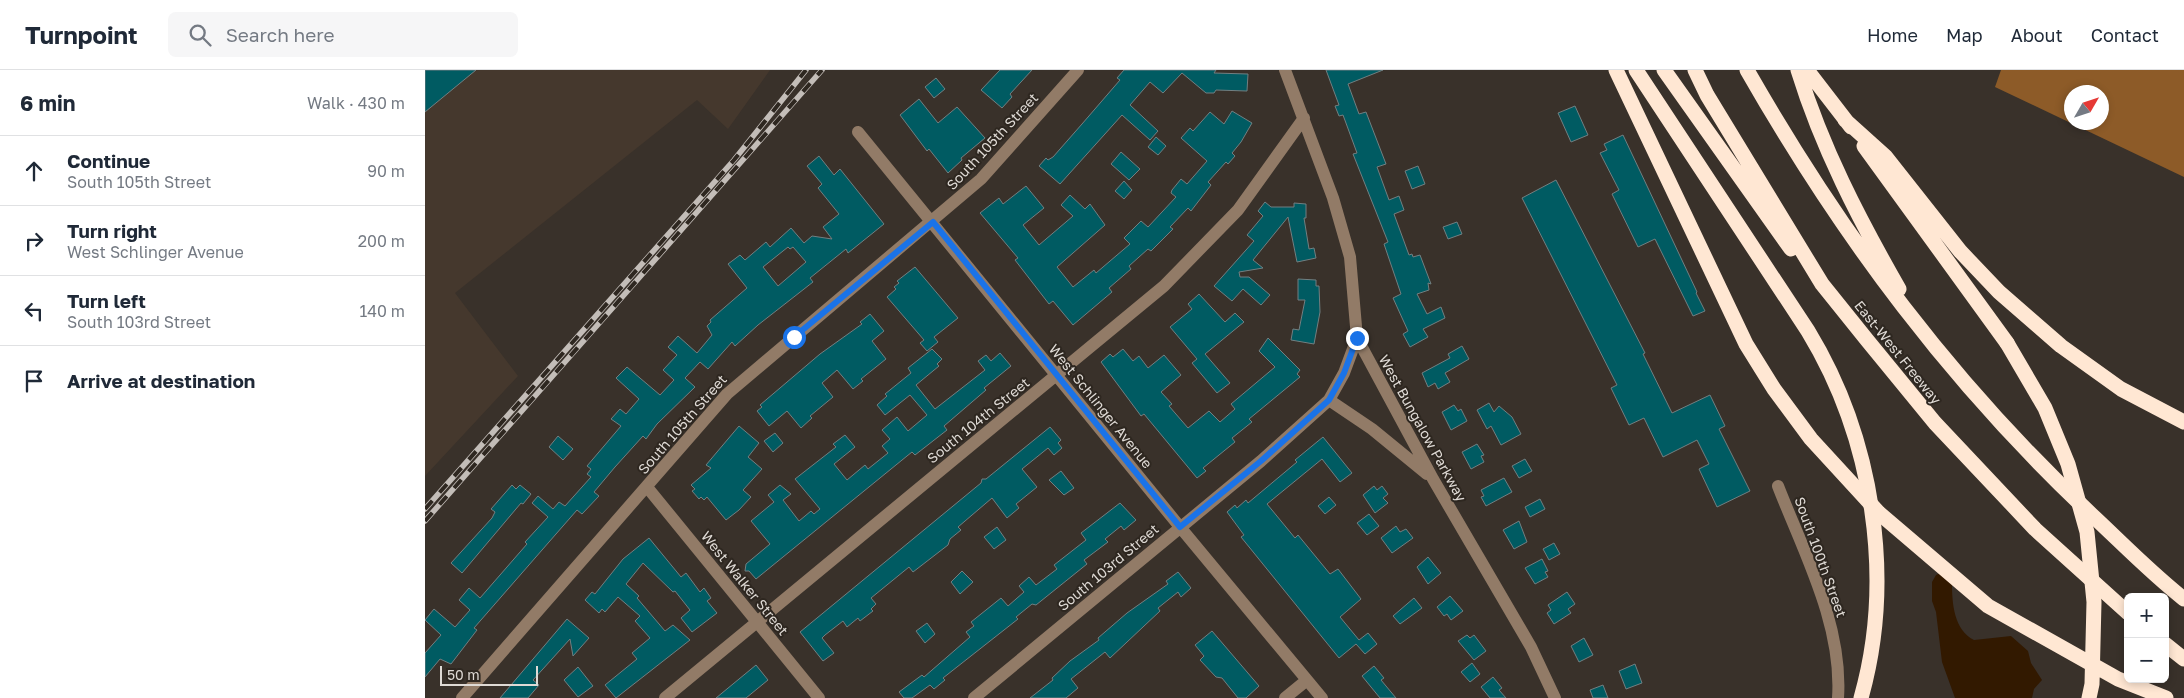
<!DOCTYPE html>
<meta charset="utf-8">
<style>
:root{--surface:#fff;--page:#f6f6f7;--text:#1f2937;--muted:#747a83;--line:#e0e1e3}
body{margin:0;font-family:"Golos Text",sans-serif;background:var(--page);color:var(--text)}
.controls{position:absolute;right:15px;bottom:15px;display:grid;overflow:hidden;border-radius:8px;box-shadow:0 2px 8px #0003}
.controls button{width:45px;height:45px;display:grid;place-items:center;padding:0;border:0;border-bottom:1px solid var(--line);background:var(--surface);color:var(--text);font:25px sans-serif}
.compass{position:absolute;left:1639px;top:15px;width:45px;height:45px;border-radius:50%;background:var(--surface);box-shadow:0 2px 8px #0003;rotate:51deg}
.scale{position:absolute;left:15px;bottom:12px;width:98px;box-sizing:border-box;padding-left:5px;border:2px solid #dfdad5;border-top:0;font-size:14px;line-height:18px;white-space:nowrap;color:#dfdad5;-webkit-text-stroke:4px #2e2720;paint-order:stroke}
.stop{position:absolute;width:15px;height:15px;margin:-11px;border:4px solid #1a73e8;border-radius:50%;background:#fff}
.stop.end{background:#1a73e8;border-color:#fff;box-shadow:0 1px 5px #0008}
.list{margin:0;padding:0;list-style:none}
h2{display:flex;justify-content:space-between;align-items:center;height:65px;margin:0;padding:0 20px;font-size:21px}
h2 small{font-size:16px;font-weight:400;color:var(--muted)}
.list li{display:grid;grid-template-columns:32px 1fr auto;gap:15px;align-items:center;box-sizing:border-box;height:70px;padding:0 20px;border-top:1px solid var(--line)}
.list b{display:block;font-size:19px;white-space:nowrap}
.list p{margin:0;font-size:16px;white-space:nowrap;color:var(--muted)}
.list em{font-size:16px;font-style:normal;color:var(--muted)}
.icon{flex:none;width:28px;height:28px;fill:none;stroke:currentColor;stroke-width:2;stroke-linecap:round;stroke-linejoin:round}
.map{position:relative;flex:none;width:1759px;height:628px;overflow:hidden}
header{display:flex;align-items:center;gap:30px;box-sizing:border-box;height:70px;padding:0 25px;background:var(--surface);border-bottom:1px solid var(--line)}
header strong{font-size:24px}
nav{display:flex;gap:28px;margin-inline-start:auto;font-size:18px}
.search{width:350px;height:45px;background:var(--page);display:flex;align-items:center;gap:12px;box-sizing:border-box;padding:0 18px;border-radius:8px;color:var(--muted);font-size:19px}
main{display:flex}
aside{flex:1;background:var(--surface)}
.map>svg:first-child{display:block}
.built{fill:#45382d}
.forest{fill:#8d5b28;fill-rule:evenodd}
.water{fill:#321900}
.building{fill:#005b62;stroke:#727f81;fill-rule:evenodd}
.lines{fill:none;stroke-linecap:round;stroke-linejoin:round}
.minor{stroke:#927b67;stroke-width:12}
.highway{stroke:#ffe7d3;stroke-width:15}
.rail-casing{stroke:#c3bdb8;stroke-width:5.5}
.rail{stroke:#2e2720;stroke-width:4;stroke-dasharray:11;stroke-linecap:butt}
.highway-bridge{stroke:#ffe7d3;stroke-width:15}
.route{stroke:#1a73e8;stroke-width:6}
.labels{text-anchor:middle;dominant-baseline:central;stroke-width:4;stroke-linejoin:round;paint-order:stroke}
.street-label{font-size:14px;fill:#dfdad5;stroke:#2e2720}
</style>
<header>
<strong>Turnpoint</strong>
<div class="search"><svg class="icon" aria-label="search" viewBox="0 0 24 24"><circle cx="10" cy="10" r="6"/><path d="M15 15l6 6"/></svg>Search here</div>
<nav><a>Home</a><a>Map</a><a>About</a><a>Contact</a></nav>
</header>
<main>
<aside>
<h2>6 min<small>Walk · 430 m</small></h2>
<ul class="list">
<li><svg class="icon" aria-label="ahead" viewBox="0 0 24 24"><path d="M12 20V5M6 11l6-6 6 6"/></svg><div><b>Continue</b><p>South 105th Street</p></div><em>90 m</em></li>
<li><svg class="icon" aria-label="right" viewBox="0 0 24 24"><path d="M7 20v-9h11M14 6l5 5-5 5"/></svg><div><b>Turn right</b><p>West Schlinger Avenue</p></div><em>200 m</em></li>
<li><svg class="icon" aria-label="left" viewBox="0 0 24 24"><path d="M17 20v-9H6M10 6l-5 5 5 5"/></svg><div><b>Turn left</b><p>South 103rd Street</p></div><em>140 m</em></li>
<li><svg class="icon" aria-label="arrive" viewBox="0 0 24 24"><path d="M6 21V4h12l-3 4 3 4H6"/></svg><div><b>Arrive at destination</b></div></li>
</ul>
</aside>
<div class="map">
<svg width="1759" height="628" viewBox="0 0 1759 628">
<rect width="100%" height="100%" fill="#39312a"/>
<path class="built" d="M0 0H345L303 59 272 30 30 223 93 306 0 406Z"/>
<path class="forest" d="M1576 0H1759V107L1570 17ZM1646 22H1676V52H1646Z"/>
<path class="water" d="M1516 503 1527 514C1527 533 1529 560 1549 570L1586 566 1603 581 1606 593 1617 610 1609 619 1607 628H1530L1517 592 1511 542 1507 531V512L1511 505Z"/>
<path class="building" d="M0 0H51L0 42Z
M575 0H607L585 24 587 27 577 38 556 20Z
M699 0H791L789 3 823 4 822 21 791 20 789 23H781L757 3 738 23 725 12 705 35 733 61 725 70 697 45 635 114 614 96 621 88 623 90 628 87 657 54 695 10 692 8Z
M901 0H958L923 14 934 44 941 42 961 94 952 97 964 130 974 126 979 140 969 144 984 185 987 184 988 187 995 185 1006 214 1003 213 1004 220 992 224 1002 244 1016 237 1020 248 998 259 1003 267 985 277 978 264 983 261 968 228 976 224 959 174 963 172 928 84 932 83 918 45 914 46 910 36 914 35Z
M511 8 520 19 509 28 500 17Z
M494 29 513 53 532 37 560 68 536 88 537 90 523 103 504 79 502 81 475 45Z
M1150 36 1163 65 1146 72 1133 43Z
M807 41 827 53 816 72 807 83 810 86 803 94 801 92 783 112 786 115 766 141 763 138 745 157 748 159 726 181 723 179 704 196 706 199 684 218 687 222 648 255 628 231 624 234 590 190 593 188 555 143 574 128 578 134 601 116 619 138 598 155 614 175 648 146 636 135 645 125 660 139 665 134 680 155 632 197 648 217 669 200 671 203 705 174 699 168 716 151 723 157 751 127 746 123 747 120 756 109 762 114 782 91 756 68 765 58 768 61 785 42 799 54Z
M1198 65 1272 222 1271 223 1280 241 1268 246 1230 169 1213 177 1187 124 1194 120 1175 83 1182 80 1179 74Z
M731 67 741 76 733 85 723 77Z
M696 82 715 99 704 110 686 94Z
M394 86 409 105 415 99 459 154 423 183 421 179 385 208 388 212 333 255 310 276 307 272 283 299 275 292 260 308 270 317 232 354 221 369 218 366 190 397 169 422 174 426 157 444 152 440 124 472 49 558 52 560 26 594 15 589 0 607V583L16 565 0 550 9 539 30 557 45 540 34 530 44 518 55 528 102 474 100 472 123 447 107 433 113 426 128 439 134 432 140 436 166 407 162 404 166 399 162 396 196 356 186 349 195 339 201 344 214 329 191 308 202 297 235 325 249 310 238 300 252 285 243 277 253 266 272 283 287 265 282 256 286 252 285 250 322 218 303 194 315 185 320 190 341 172 345 177 366 158 379 173 387 166 407 169 398 157 414 144 393 118 397 114 382 96ZM363 177 365 179 368 177 381 192 353 216 338 197Z
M993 96 1000 114 987 119 980 101Z
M1131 110 1220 283 1218 284 1247 343 1285 325 1300 356 1294 359 1325 421 1292 437 1274 399 1284 394 1272 370 1238 387 1219 348 1204 355 1186 318 1192 315 1097 128Z
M699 111 707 120 699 129 690 121Z
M840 132 846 137H869V133L881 134V148H879L884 179 889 178 891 188 872 192 863 147 828 190 838 198 814 202 815 207H824L845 225 836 235 818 219 807 231 789 216 829 171 822 165 838 146 833 141Z
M1032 152 1037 164 1023 169 1018 157Z
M490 197 533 248 509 267 513 272 502 281 495 273 499 270 462 227 471 219 469 217 474 213 472 211Z
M873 209 891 210V216H894L895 242 889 274 866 270 868 259 874 260 880 230H873Z
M774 224 800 252 810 243 819 252 780 284 805 313 792 323 767 293 772 289 745 257 767 239 763 234Z
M445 244 459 261 447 271 461 289 436 309 438 311 428 319 412 300 397 313 408 327 385 346 387 348 376 358 362 341 344 356 332 341 337 337 335 335 395 284 437 254 435 252Z
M843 268 875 300 872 304 875 307 824 349 827 352 807 368 810 372 778 398 781 401 772 408 719 344 716 346 676 292 685 284 688 287 698 279 708 291 714 286 723 298 739 285 756 305 736 322 747 334 744 336 763 358 784 341 795 352 810 339 806 334 850 297 834 281Z
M1037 276 1044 289 1020 303 1025 312 1013 319 1010 313 1003 317 997 303 1025 288 1023 284Z
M507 279 517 289 512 294 514 296 491 315 510 339 560 300 553 291 561 285 566 291 575 283 586 296 559 318 561 320 519 356 522 360 490 385 487 382 482 386 331 509 324 501H320L321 494 345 474 326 451 349 432 343 425 355 415 366 424 358 430 374 451 386 441 389 444 395 439 370 409 411 377 408 374 420 365 430 377 409 394 422 410 440 395 443 399 463 383 457 376 465 369 457 360 472 347 483 361 502 345 485 325 460 345 452 335 462 326 460 324 486 303 483 298Z
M1064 333 1069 342 1074 336 1087 347 1096 364 1076 375 1066 356 1062 359 1052 340Z
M1029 335 1033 341 1036 339 1042 351 1026 360 1017 342Z
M314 356 334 373 323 387 337 399 318 420 326 427 314 440 301 450 282 427 279 430 276 427 274 429 267 421 270 419 266 415 286 398 281 395Z
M625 357 636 370 633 373 637 378 629 385 623 378 597 399 612 417 591 434 594 438 582 448 567 428 533 457 536 460 525 469 523 475 488 502 484 497 446 528 451 534 446 539 448 541 435 551 433 548 422 557 418 551 400 565 397 568 409 583 398 591 375 562 556 413 557 409H561Z
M350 363 358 373 348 382 339 371Z
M133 366 148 379 138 390 124 377Z
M898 367 927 403 915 412 897 389 842 434 870 468 873 465 905 504 913 499 936 529 915 547 934 570 943 563 952 574 940 584 931 574 914 588 816 467 819 465 802 442 810 435 812 438 821 430 823 433 872 392 870 390Z
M1052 374 1059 385 1056 386 1059 392 1046 399 1037 382Z
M1100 389 1107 401 1094 408 1087 396Z
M636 401 649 418 639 425 624 410Z
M1079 408 1087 422 1061 436 1056 427 1059 426 1056 420Z
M87 415 91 419 95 415 106 424 98 434 96 433 37 503 26 493 67 448 70 442 66 439Z
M949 416 952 420 957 416 963 424 958 428 963 433 950 443 938 425Z
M904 427 911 435 900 444 893 436Z
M1115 429 1120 439 1105 447 1100 437Z
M695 433 711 450 699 460 696 456 680 469 683 472 659 490 662 494 611 535 607 534 591 547 593 549 518 608 520 610 509 619 505 615 487 628H479L474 622 497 605 499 607 545 567 541 562 549 556 546 552 576 528 583 536 599 522 594 516 604 507 611 515 632 499 629 495 661 470 656 463Z
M944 444 954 456 942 465 932 453Z
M1094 451 1102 472 1089 479 1078 460Z
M971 456 975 462 981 459 988 468 967 483 956 468Z
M572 457 581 470 569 479 559 467Z
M224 468 256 507 261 503 275 522 279 518 286 528 282 531 292 543 267 562 256 548 265 540 250 521 248 522 218 493 201 514 214 526 212 528 240 561 248 555 265 570 191 628 180 615 212 589 207 583 225 568 210 551 215 546 193 527 180 542 177 539 174 543 160 530 167 522 170 524 198 489Z
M1129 473 1135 484 1124 490 1118 479Z
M1003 487 1016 503 1003 514 992 497Z
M1117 489 1123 501 1120 502 1123 507 1110 514 1100 498Z
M537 501 548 512 535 524 526 512Z
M753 502 766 518 756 527 753 522 733 538 735 541 685 588 680 582 646 609 653 618 641 628H605L628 610 627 608 645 591 674 570 673 568 702 543 743 514 741 511Z
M1142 522 1150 534 1143 539 1146 543 1129 554 1122 543 1126 540 1123 535Z
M1025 526 1038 541 1026 550 1022 544 1019 546 1012 537Z
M989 528 997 538 975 554 968 546Z
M142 549 164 568 148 586 145 569 108 610 114 615 103 628H75Z
M502 553 510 564 500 573 491 561Z
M787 561 834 616 821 628H813L797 608 791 607 775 590 779 586 770 575Z
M1042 565 1045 568 1049 565 1061 581 1049 590 1033 571Z
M1159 568 1168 585 1154 592 1146 576Z
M1047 593 1055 604 1045 612 1036 602Z
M1210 594 1217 613 1201 619 1194 601Z
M331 595 343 610 321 628H291Z
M949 596 959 608 956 610 971 628H955L937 606Z
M153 597 168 616 153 627 139 610Z
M1068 607 1077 618 1074 620 1081 628H1065L1056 617Z
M1178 615 1183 628H1168L1165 620Z"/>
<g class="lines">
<path class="minor" d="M860 0 908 128 925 187 932 268 1008 409 1106 577 1130 628
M433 62 755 457 897 628
M904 330 947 359 1002 404
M1353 416C1379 483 1418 555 1413 628
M222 417 394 628
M37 628 302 324 556 109 653 0
M240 628 739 216 813 140 879 48
M549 628 836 391 904 330 919 303 932 268
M860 628 882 610"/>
<path class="highway" d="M1211 0 1383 261C1448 368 1470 508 1436 628
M1239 0 1366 179
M1270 0 1282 25 1397 214 1442 270 1510 353 1610 459 1703 543
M1322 0C1418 168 1528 315 1669 447 1699 475 1727 504 1759 529
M1373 0C1397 78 1434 149 1474 219
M1382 0 1426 57
M1420 50 1460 86 1535 181 1574 222 1636 276 1696 319 1759 352
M1439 76 1582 273
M1740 574 1759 589"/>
<g class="rail-casing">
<path id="rail" d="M0 439 309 90 381 0
M0 451 397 0"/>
</g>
<use href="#rail" class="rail"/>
<path class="highway-bridge" d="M1191 0 1321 274 1349 319 1386 369 1454 443 1563 536 1693 609 1741 628
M1582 273 1620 338 1643 394 1662 462 1669 532 1667 614 1664 628"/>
</g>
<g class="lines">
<path class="route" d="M369 267 508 152 755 457 836 391 904 330 919 303 932 268"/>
</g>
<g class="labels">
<g class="street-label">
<text transform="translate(567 71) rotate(-47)">South 105th Street</text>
<text transform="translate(1473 282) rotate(51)">East-West Freeway</text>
<text transform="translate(676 336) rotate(51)">West Schlinger Avenue</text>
<text transform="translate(553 350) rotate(-39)">South 104th Street</text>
<text transform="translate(257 354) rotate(-49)">South 105th Street</text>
<text transform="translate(998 358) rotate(61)">West Bungalow Parkway</text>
<text transform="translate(1396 487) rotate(70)">South 100th Street</text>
<text transform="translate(683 497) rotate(-40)">South 103rd Street</text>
<text transform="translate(320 513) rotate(51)">West Walker Street</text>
</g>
</g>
</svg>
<div class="controls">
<button>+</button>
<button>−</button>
</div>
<svg class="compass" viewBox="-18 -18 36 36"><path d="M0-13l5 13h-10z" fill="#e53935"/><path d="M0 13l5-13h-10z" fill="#747a83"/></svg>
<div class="scale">50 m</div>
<div class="stop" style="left:369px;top:267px"></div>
<div class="stop end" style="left:932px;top:268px"></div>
</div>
</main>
